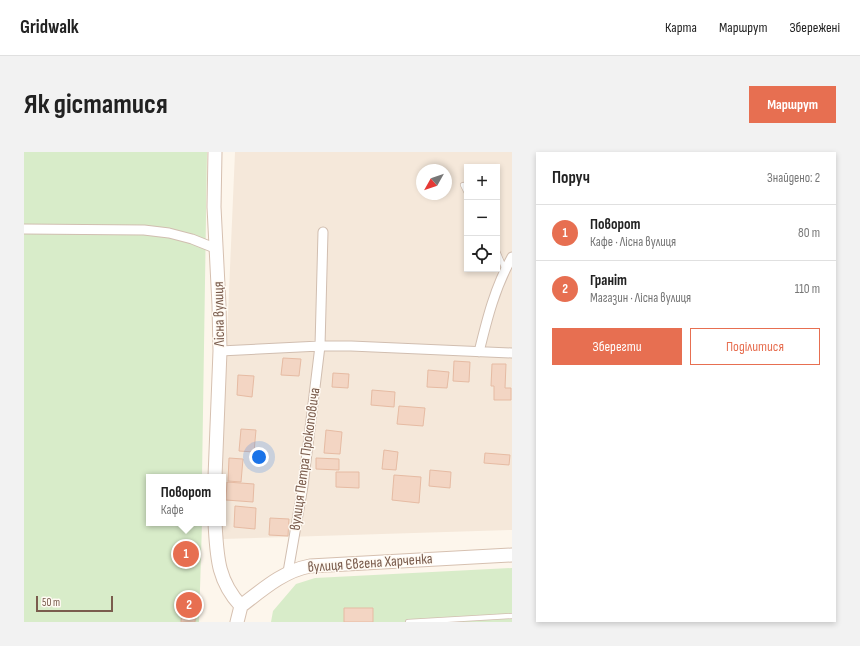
<!DOCTYPE html>
<html lang="uk">
<meta charset="utf-8">
<style>
:root{--surface:#fff;--page:#f2f2f2;--text:#222;--muted:#767676;--line:#e0e0e0;--accent:#e76f51}
body{margin:0;font-family:"Sofia Sans Condensed",sans-serif;background:var(--page);color:var(--text)}
.controls{position:absolute;right:12px;top:12px;display:grid;overflow:hidden;border-radius:0px;box-shadow:0 2px 6px #0003}
.controls button{width:36px;height:36px;display:grid;place-items:center;padding:0;border:0;border-bottom:1px solid var(--line);background:var(--surface);color:var(--text);font:20px sans-serif}
.compass{position:absolute;left:392px;top:12px;width:36px;height:36px;border-radius:50%;background:var(--surface);box-shadow:0 2px 6px #0003;rotate:230deg}
.scale{position:absolute;left:12px;bottom:10px;width:77px;box-sizing:border-box;padding-left:4px;border:2px solid #7a5c4d;border-top:0;font-size:11px;line-height:14px;white-space:nowrap;color:#7a5c4d;-webkit-text-stroke:3px #fffaf3;paint-order:stroke}
.you{position:absolute;left:235px;top:305px;width:14px;height:14px;margin:-10px;border:3px solid #fff;border-radius:50%;background:#1a73e8;box-shadow:0 0 0 6px #1a73e833}
.badge{display:grid;place-items:center;width:26px;height:26px;border-radius:50%;background:var(--accent);color:#fff;font-size:13px;font-weight:700}
.pin{position:absolute;translate:-50% -50%;border:2px solid #fff;box-shadow:0 1px 4px #0006}
.popup{position:absolute;left:122px;top:322px;width:80px;height:52px;box-sizing:border-box;display:grid;place-content:center;border-radius:0px;background:var(--surface);filter:drop-shadow(0 1px 3px #0005);font-size:13px;white-space:nowrap;color:var(--muted)}
.popup b{font-size:15px;color:var(--text)}
.popup::after{content:'';position:absolute;left:50%;top:100%;margin-left:-8px;border:8px solid transparent;border-top-color:var(--surface)}
.list{margin:0;padding:0;list-style:none}
h2{display:flex;justify-content:space-between;align-items:center;height:52px;margin:0;padding:0 16px;font-size:17px}
h2 small{font-size:13px;font-weight:400;color:var(--muted)}
.list li{display:grid;grid-template-columns:26px 1fr auto;gap:12px;align-items:center;box-sizing:border-box;height:56px;padding:0 16px;border-top:1px solid var(--line)}
.list b{display:block;font-size:15px;white-space:nowrap}
.list p{margin:0;font-size:13px;white-space:nowrap;color:var(--muted)}
.list em{font-size:13px;font-style:normal;color:var(--muted)}
.actions{display:flex;gap:8px;padding:12px 16px}
.actions a{flex:1;padding:9px 0;border:1px solid var(--accent);border-radius:0px;text-align:center;font-size:14px;color:var(--accent)}
.actions .main{background:var(--accent);color:#fff}
.icon{flex:none;width:22px;height:22px;fill:none;stroke:currentColor;stroke-width:2;stroke-linecap:round;stroke-linejoin:round}
.map{position:relative;flex:none;width:488px;height:470px;overflow:hidden;border-radius:0px}
header{display:flex;align-items:center;gap:24px;box-sizing:border-box;height:56px;padding:0 20px;background:var(--surface);border-bottom:1px solid var(--line)}
header strong{font-size:19px}
nav{display:flex;gap:22px;margin-inline-start:auto;font-size:14px}
.intro{display:flex;align-items:center;justify-content:space-between;box-sizing:border-box;height:96px;padding:0 24px}
h1{margin:0;font-size:28px}
.button{padding:10px 18px;border-radius:0px;background:var(--accent);color:#fff;font-size:14px;font-weight:700}
main{display:flex;gap:24px;padding:0 24px}
aside{flex:1;background:var(--surface);border-radius:0px;box-shadow:0 2px 6px #0003}
.map>svg:first-child{display:block}
.residential{fill:#f5e8da;fill-rule:evenodd}
.green{fill:#d8ecc9}
.building{fill:#f3d5c3;stroke:#e6bba3}
.lines{fill:none;stroke-linecap:round;stroke-linejoin:round}
.lane-casing{stroke:#d1beb0;stroke-width:6}
.street-casing{stroke:#d1beb0;stroke-width:11}
.secondary-casing{stroke:#d6c0b0;stroke-width:15}
.lane{stroke:#fff;stroke-width:4.5}
.street{stroke:#fff;stroke-width:9}
.secondary{stroke:#fff;stroke-width:13}
.labels{text-anchor:middle;dominant-baseline:central;stroke-width:3;stroke-linejoin:round;paint-order:stroke}
.street-label{font-size:15px;fill:#7a5c4d;stroke:#fffaf3}
</style>
<header>
<strong>Gridwalk</strong>
<nav><a>Карта</a><a>Маршрут</a><a>Збережені</a></nav>
</header>
<div class="intro"><h1>Як дістатися</h1><a class="button">Маршрут</a></div>
<main>
<div class="map">
<svg width="488" height="470" viewBox="0 0 488 470">
<rect width="100%" height="100%" fill="#fdf6ec"/>
<path class="residential" d="M211 0H488V378L198 387 199 325H197ZM443 15H473V117H443ZM398 18H422V42H398Z"/>
<path class="green" d="M0 0H183L178 325H125V371H178L175 470H0Z
M488 416V470H247L249 459 272 432 291 426Z"/>
<path class="building" d="M259 206 277 207 275 224 257 223Z
M430 209 446 210 445 230 429 229Z
M468 212H482L481 236H487V248H470V234H467Z
M404 218 425 220 423 236 403 235Z
M309 221 325 222 324 236 308 235Z
M214 223 230 224 228 245 213 243Z
M348 238 371 240 370 255 347 253Z
M375 254 401 256 399 274 373 272Z
M217 277 232 278 230 300 215 299Z
M302 278 318 280 316 302 300 301Z
M360 298 374 300 372 318 358 317Z
M461 301 486 303 485 313 460 311Z
M205 306 219 307 217 330 204 329Z
M292 306 315 307V318L292 317Z
M406 318 427 320 426 336 405 334Z
M312 320H335V336L312 335Z
M370 323 397 325 395 351 368 348Z
M203 330 230 332 229 350 202 348Z
M211 354 232 356 231 377 210 375Z
M246 366 265 367 264 384 245 383Z
M159 440 173 441 171 470H157Z
M320 456H349V470H320Z"/>
<g class="lines">
<g class="lane-casing">
<path id="lane" d="M439 33 443 41
M473 99 481 118
M384 470 488 464"/>
</g>
<g class="street-casing">
<path id="street" d="M0 77 120 78 145 81 168 87 193 97
M196 199 296 194H327L488 201
M455 200C463 167 471 135 488 105
M264 420 279 334 296 194 299 80"/>
</g>
<g class="secondary-casing">
<path id="secondary" d="M191 0 190 55 195 153 196 199 191 325
M191 371C193 404 193 428 217 454
M217 454C238 438 259 419 286 414L488 403
M213 470 217 454"/>
</g>
<use href="#lane" class="lane"/>
<use href="#street" class="street"/>
<use href="#secondary" class="secondary"/>
</g>
<g class="labels">
<g class="street-label">
<text transform="translate(195 162) rotate(-91)">Лісна вулиця</text>
<text transform="translate(281 307) rotate(-82)">вулиця Петра Прокоповича</text>
<text transform="translate(346 411) rotate(-4)">вулиця Євгена Харченка</text>
</g>
</g>
</svg>
<div class="controls">
<button>+</button>
<button>−</button>
<button><svg class="icon" aria-label="locate" viewBox="0 0 24 24"><circle cx="12" cy="12" r="6"/><path d="M12 2v4M12 18v4M2 12h4M18 12h4"/></svg></button>
</div>
<svg class="compass" viewBox="-18 -18 36 36"><path d="M0-13l5 13h-10z" fill="#e53935"/><path d="M0 13l5-13h-10z" fill="#767676"/></svg>
<div class="scale">50 m</div>
<div class="you"></div>
<div class="pin badge" style="left:162px;top:402px">1</div>
<div class="popup"><b>Поворот</b>Кафе</div>
<div class="pin badge" style="left:165px;top:453px">2</div>
</div>
<aside>
<h2>Поруч<small>Знайдено: 2</small></h2>
<ul class="list">
<li><span class="badge">1</span><div><b>Поворот</b><p>Кафе · Лісна вулиця</p></div><em>80 m</em></li>
<li><span class="badge">2</span><div><b>Граніт</b><p>Магазин · Лісна вулиця</p></div><em>110 m</em></li>
</ul>
<div class="actions"><a class="main">Зберегти</a><a>Поділитися</a></div>
</aside>
</main>
